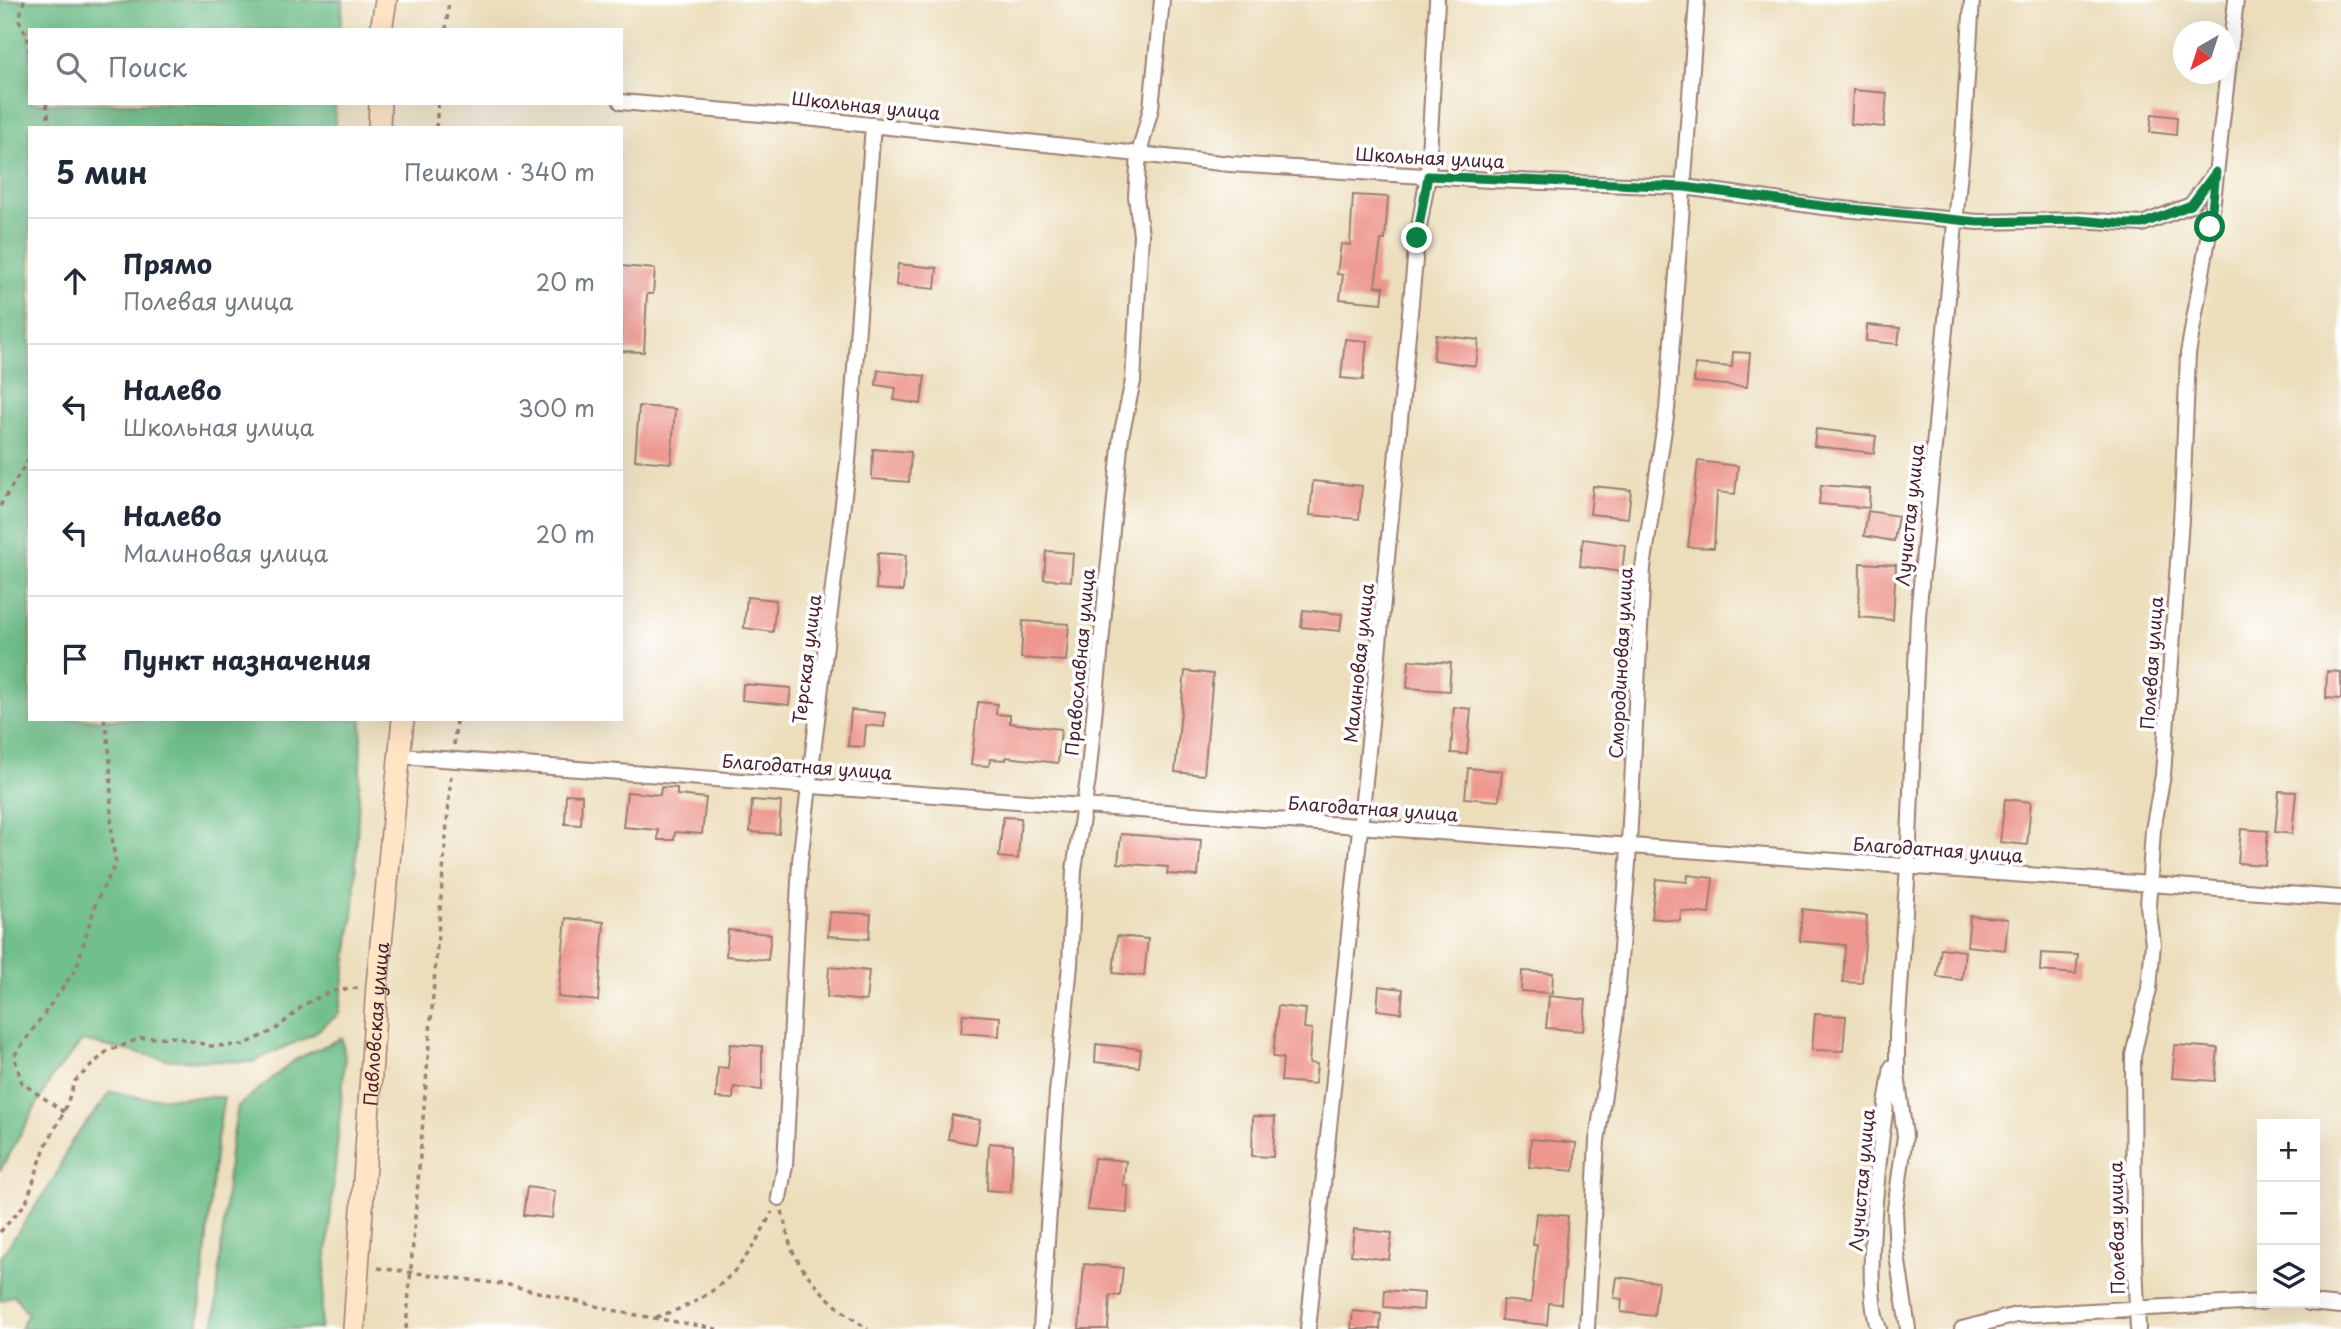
<!DOCTYPE html>
<html lang="ru">
<meta charset="utf-8">
<style>
:root{--surface:#fff;--page:#f6f6f7;--text:#1f2937;--muted:#747a83;--line:#e0e1e3}
body{margin:0;font-family:"Playpen Sans",sans-serif;background:var(--page);color:var(--text)}
.controls{position:absolute;right:21px;bottom:21px;display:grid;overflow:hidden;border-radius:0px;box-shadow:0 7px 28px #0002}
.controls button{width:63px;height:63px;display:grid;place-items:center;padding:0;border:0;border-bottom:2px solid var(--line);background:var(--surface);color:var(--text);font:35px sans-serif}
.compass{position:absolute;left:2173px;top:21px;width:63px;height:63px;border-radius:50%;background:var(--surface);box-shadow:0 7px 28px #0002;rotate:219deg}
.stop{position:absolute;width:21px;height:21px;margin:-16px;border:5px solid #0b8043;border-radius:50%;background:#fff}
.stop.end{background:#0b8043;border-color:#fff;box-shadow:0 2px 7px #0008}
.list{margin:0;padding:0;list-style:none}
h2{display:flex;justify-content:space-between;align-items:center;height:91px;margin:0;padding:0 28px;font-size:30px}
h2 small{font-size:23px;font-weight:400;color:var(--muted)}
.list li{display:grid;grid-template-columns:46px 1fr auto;gap:21px;align-items:center;box-sizing:border-box;height:126px;padding:0 28px;border-top:2px solid var(--line)}
.list b{display:block;font-size:26px;white-space:nowrap}
.list p{margin:0;font-size:23px;white-space:nowrap;color:var(--muted)}
.list em{font-size:23px;font-style:normal;color:var(--muted)}
.icon{flex:none;width:38px;height:38px;fill:none;stroke:currentColor;stroke-width:2;stroke-linecap:round;stroke-linejoin:round}
.map{position:relative;flex:none;width:2341px;height:1329px;overflow:hidden}
.search{position:absolute;background:var(--surface);box-shadow:0 7px 28px #0002;left:28px;top:28px;width:595px;height:77px;display:flex;align-items:center;gap:18px;box-sizing:border-box;padding:0 24px;border-radius:0px;color:var(--muted);font-size:26px}
.panel{position:absolute;background:var(--surface);box-shadow:0 7px 28px #0002;left:28px;top:126px;width:595px;height:595px;border-radius:0px}
.map>svg:first-child{display:block}
.forest{fill:#71bf8a;stroke:#5e6f5a;stroke-width:2}
.building{fill:#ed978e}
.lines{fill:none;stroke-linecap:round;stroke-linejoin:round}
.street-casing{stroke:#9b7e73;stroke-width:18}
.secondary-casing{stroke:#9b7e73;stroke-width:24}
.path{stroke:#9b7e73;stroke-width:3.5;stroke-dasharray:5 5;stroke-linecap:butt}
.street{stroke:#fff;stroke-width:14}
.secondary{stroke:#ffe4c6;stroke-width:21}
.route{stroke:#0b8043;stroke-width:9}
.labels{text-anchor:middle;dominant-baseline:central;stroke-width:7;stroke-linejoin:round;paint-order:stroke}
.street-label{font-size:18px;fill:#4a1f2b;stroke:#fff}
</style>
<div class="map">
<svg width="2341" height="1329" viewBox="0 0 2341 1329">
<rect width="100%" height="100%" fill="#fff"/>
<filter id="ink" filterUnits="userSpaceOnUse"><feTurbulence type="fractalNoise" baseFrequency=".0143" numOctaves="2"/><feDisplacementMap in="SourceGraphic" scale="14" xChannelSelector="R" yChannelSelector="G"/><feConvolveMatrix kernelMatrix="1 2 1 2 8 2 1 2 1" color-interpolation-filters="sRGB"/></filter>
<filter id="wash" filterUnits="userSpaceOnUse"><feTurbulence type="fractalNoise" baseFrequency=".00686" numOctaves="4" result="noise"/><feDisplacementMap in="SourceGraphic" scale="28" xChannelSelector="R" yChannelSelector="G"/><feGaussianBlur stdDeviation="1.57" result="paint"/><feColorMatrix in="noise" values="0 0 0 0 0 0 0 0 0 0 0 0 0 0 0 0 0 1.4 0 .05"/><feComposite in="paint" operator="in"/></filter>
<g filter="url(#wash)">
<rect width="100%" height="100%" fill="#ecdebb"/>
<path class="forest" d="M0 0H343L340 30H30V103H335V128H30V719H362L354 907 339 1014 312 1035 252 1062 171 1060 82 1041 52 1077 0 1171Z
M342 1038 345 1059 320 1329H214L230 1152 238 1106 296 1059Z
M111 1092 143 1098 224 1097 216 1145 198 1329H20L28 1314 14 1295 0 1301V1258L53 1181 71 1142Z"/>
<g id="blocks">
<path class="building" d="M1853 90 1887 93 1884 127 1851 124Z
M2152 114 2177 117 2176 135 2150 132Z
M1353 195 1388 197 1385 240H1381L1375 286 1384 287 1382 303 1340 299 1343 275 1337 274 1341 244 1350 245Z
M898 264 937 268 935 289 896 285Z
M621 266 655 269 653 294H647L644 352 621 351Z
M1867 325 1900 328 1898 344 1866 341Z
M1436 335 1479 340 1476 366 1433 360Z
M1345 339 1367 341 1363 380 1341 378Z
M1733 352 1750 353 1747 387 1694 382 1695 364 1732 367Z
M878 370 925 376 921 404 894 400 896 388 876 385Z
M639 406 675 409 671 463 635 460Z
M1816 429 1876 436 1874 453 1814 446Z
M873 449 911 452 909 482 872 479Z
M1698 461 1738 466 1735 494 1717 492 1714 548 1688 547Z
M1313 481 1362 486 1359 519 1310 515Z
M1821 485 1870 489 1869 508 1819 504Z
M1593 486 1631 490 1628 518 1590 514Z
M1868 511 1898 516 1894 541 1864 536Z
M1583 539 1625 545 1622 572 1580 566Z
M1046 551 1073 553 1071 581 1044 579Z
M878 553 906 555 903 591 876 589Z
M1860 563 1896 565 1893 620 1859 617Z
M747 597 776 600 773 632 744 628Z
M1303 610 1342 614 1340 631 1301 627Z
M1023 621 1069 624 1066 661 1021 658Z
M1409 660 1451 663 1449 691 1407 688Z
M1185 671 1213 674 1204 775 1175 772Z
M2327 671 2341 672V699L2326 698Z
M743 684 791 688 789 705 742 700Z
M978 702 997 704 996 714 1010 715V723L1061 729 1058 763 1006 757V760L990 759 989 766 971 765Z
M1454 707 1471 709 1467 754 1451 753Z
M851 710 885 713 884 727 866 725 864 747 848 746Z
M1468 768 1502 771 1499 801 1465 798Z
M661 787 677 788V795L706 798 702 834 675 832 674 840H658V830L623 827 627 792 660 795Z
M2279 791 2296 792 2292 834 2275 832Z
M566 794 582 795 581 825 565 824Z
M2005 799 2031 802 2027 845 2000 842Z
M752 800 781 802 779 834 750 832Z
M1003 817 1021 818 1018 859 999 857Z
M2241 829 2268 831 2265 865 2238 863Z
M1121 834 1201 840 1198 876 1167 874 1168 867 1118 863Z
M1688 875 1713 878 1709 914 1681 911 1680 921 1651 918 1656 879 1687 882Z
M1802 909 1867 916 1862 983 1843 982 1845 945 1800 941Z
M830 912 871 914 869 939 828 936Z
M1970 916 2008 919 2005 950 1967 946Z
M566 918 604 922 598 1001 558 997Z
M728 930 771 934 768 960 726 956Z
M1117 936 1148 939 1144 976 1113 973Z
M1941 948 1965 951 1962 980 1937 977Z
M2041 953 2078 955 2076 974 2040 971Z
M829 967 869 971 866 1001 827 997Z
M1522 971 1553 973 1552 993 1521 991Z
M1379 986 1403 989 1401 1013 1377 1010Z
M1549 996 1586 1000 1583 1031 1546 1028Z
M1278 1006 1306 1009 1304 1028 1312 1029 1309 1063 1317 1064 1315 1084 1281 1081 1283 1058 1273 1057Z
M963 1014 1000 1017 999 1036 961 1033Z
M1815 1014 1846 1016 1843 1051 1812 1050Z
M730 1044 762 1046V1090L734 1087 733 1099 716 1098 718 1067 728 1068Z
M1096 1044 1141 1049 1139 1067 1095 1062Z
M2175 1045 2218 1048 2215 1081 2172 1078Z
M952 1115 980 1120 976 1144 948 1139Z
M1253 1116 1275 1117 1273 1157 1252 1156Z
M1531 1139 1576 1143 1574 1171 1529 1167Z
M989 1143 1013 1145 1011 1192 987 1190Z
M1094 1158 1126 1161 1123 1185 1128 1186 1127 1213 1087 1210Z
M527 1187 555 1191 552 1218 523 1215Z
M1536 1213 1568 1216 1561 1304 1549 1303 1547 1325 1501 1320 1503 1300 1531 1303 1537 1245H1533Z
M1354 1229 1392 1233 1389 1260 1351 1255Z
M1084 1264 1123 1268 1120 1296 1110 1295 1108 1329H1079Z
M1617 1277 1658 1282 1654 1316 1621 1312 1622 1299 1614 1298Z
M1385 1290 1424 1293 1423 1310 1384 1307Z
M1353 1311 1381 1314 1380 1329H1351Z"/>
</g>
</g>
<g filter="url(#ink)">
<use href="#blocks" fill-opacity="0" stroke="#9b7e73" stroke-width="2"/>
<g class="lines">
<g class="street-casing">
<path id="street" d="M621 102 797 117 1230 164 1490 180 1685 187 1823 207 1978 222 2079 220 2142 224 2191 205 2216 171
M401 756 2341 898
M779 1198 785 1165 800 861 848 462 873 125
M2309 1303 2341 1306
M1041 1329 1057 1093 1070 965 1074 870 1088 779 1121 436 1133 381 1141 235 1136 196 1139 154 1151 108 1162 0
M1308 1329 1377 665 1417 238 1428 176 1437 0
M1587 1329 1597 1141 1615 1021 1628 863 1643 568 1667 410 1697 0
M1879 1329C1860 1284 1883 1120 1892 1067
M1908 1329 1897 1255 1895 1210 1905 1136 1897 1074V1034L1908 866 1918 616 1963 139 1972 0
M1962 1329 2016 1315 2262 1302
M2138 1329 2134 1242 2133 1055 2149 989 2153 943 2148 906 2153 830 2163 775 2182 505 2188 354 2210 227 2236 0"/>
</g>
<g class="secondary-casing">
<g id="secondary">
<path d="M381 30 386 0"/>
<path d="M379 128 380 103"/>
<path id="s1" d="M354 1329 377 985 403 719"/>
</g>
</g>
<path class="path" d="M24 0 19 20 28 39 30 64
M446 30 449 0
M46 103 50 128
M436 128 438 103
M0 506 30 457
M454 745 456 719
M64 1112 22 1083 14 1056 76 969 96 902 116 863C106 816 116 766 104 719
M782 1211C786 1224 788 1242 794 1254 811 1285 839 1311 868 1329
M0 1232 26 1203 45 1147 64 1112 75 1081 106 1052 141 1038 175 1037 211 1046 243 1045 275 1030 305 1004 332 991 358 988
M378 1268 509 1285 625 1313 717 1329
M656 1317C718 1298 743 1270 772 1212
M406 1329 451 774"/>
<use href="#street" class="street"/>
<use href="#secondary" class="secondary"/>
</g>
</g>
<g class="lines" filter="url(#ink)">
<path class="route" d="M1417 238 1428 176 1685 187 1823 206 1978 222 2079 220 2123 224H2142L2191 205 2216 172 2210 227"/>
</g>
<g class="labels">
<g class="street-label">
<text transform="translate(866 105) rotate(6)">Школьная улица</text>
<text transform="translate(1430 157) rotate(3)">Школьная улица</text>
<text transform="translate(1909 515) rotate(-84)">Лучистая улица</text>
<text transform="translate(806 659) rotate(-83)">Терская улица</text>
<text transform="translate(1079 662) rotate(-85)">Православная улица</text>
<text transform="translate(1358 663) rotate(-84)">Малиновая улица</text>
<text transform="translate(1620 663) rotate(-87)">Смородиновая улица</text>
<text transform="translate(2151 663) rotate(-86)">Полевая улица</text>
<text transform="translate(807 766) rotate(4)">Благодатная улица</text>
<text transform="translate(1373 808) rotate(4)">Благодатная улица</text>
<text transform="translate(1938 849) rotate(4)">Благодатная улица</text>
<text stroke="none"><textPath href="#s1" startOffset="306">Павловская улица</textPath></text>
<text transform="translate(1861 1180) rotate(-85)">Лучистая улица</text>
<text transform="translate(2116 1228) rotate(-91)">Полевая улица</text>
</g>
</g>
</svg>
<div class="controls">
<button>+</button>
<button>−</button>
<button><svg class="icon" aria-label="layers" viewBox="0 0 24 24"><path d="M12 4l9 5-9 5-9-5zM3 14l9 5 9-5"/></svg></button>
</div>
<svg class="compass" viewBox="-18 -18 36 36"><path d="M0-13l5 13h-10z" fill="#e53935"/><path d="M0 13l5-13h-10z" fill="#747a83"/></svg>
<div class="stop" style="left:2210px;top:227px"></div>
<div class="stop end" style="left:1417px;top:238px"></div>
<div class="search"><svg class="icon" aria-label="search" viewBox="0 0 24 24"><circle cx="10" cy="10" r="6"/><path d="M15 15l6 6"/></svg>Поиск</div>
<section class="panel">
<h2>5 мин<small>Пешком · 340 m</small></h2>
<ul class="list">
<li><svg class="icon" aria-label="ahead" viewBox="0 0 24 24"><path d="M12 20V5M6 11l6-6 6 6"/></svg><div><b>Прямо</b><p>Полевая улица</p></div><em>20 m</em></li>
<li><svg class="icon" aria-label="left" viewBox="0 0 24 24"><path d="M17 20v-9H6M10 6l-5 5 5 5"/></svg><div><b>Налево</b><p>Школьная улица</p></div><em>300 m</em></li>
<li><svg class="icon" aria-label="left" viewBox="0 0 24 24"><path d="M17 20v-9H6M10 6l-5 5 5 5"/></svg><div><b>Налево</b><p>Малиновая улица</p></div><em>20 m</em></li>
<li><svg class="icon" aria-label="arrive" viewBox="0 0 24 24"><path d="M6 21V4h12l-3 4 3 4H6"/></svg><div><b>Пункт назначения</b></div></li>
</ul>
</section>
</div>
